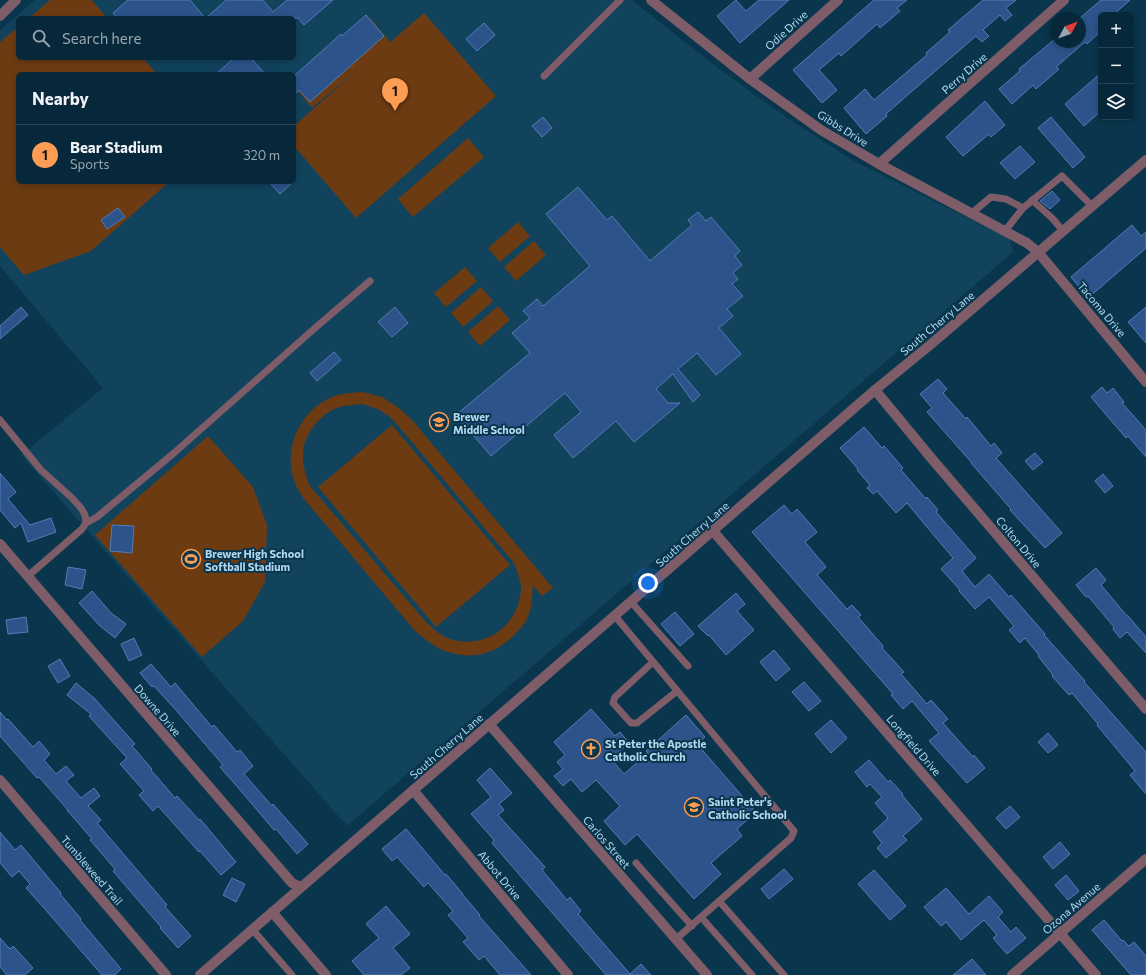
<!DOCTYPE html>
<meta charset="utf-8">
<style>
:root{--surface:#07283a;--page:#103042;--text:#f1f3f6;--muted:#98a6af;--line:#284454;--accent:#fc9d53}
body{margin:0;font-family:Commissioner,sans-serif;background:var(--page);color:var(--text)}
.controls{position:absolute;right:12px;top:12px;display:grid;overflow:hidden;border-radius:6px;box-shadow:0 2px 6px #0003}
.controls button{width:36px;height:36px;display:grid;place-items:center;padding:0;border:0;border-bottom:1px solid var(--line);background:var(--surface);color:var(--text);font:20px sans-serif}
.compass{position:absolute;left:1050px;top:12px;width:36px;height:36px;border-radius:50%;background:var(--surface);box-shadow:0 2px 6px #0003;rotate:49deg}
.you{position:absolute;left:648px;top:583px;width:14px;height:14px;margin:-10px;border:3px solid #fff;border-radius:50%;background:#1a73e8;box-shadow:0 0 0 6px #1a73e833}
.badge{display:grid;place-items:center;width:26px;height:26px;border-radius:50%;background:var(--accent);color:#111;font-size:13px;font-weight:700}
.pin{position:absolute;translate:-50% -33px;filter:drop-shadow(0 1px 2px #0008)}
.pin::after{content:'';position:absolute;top:21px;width:14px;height:12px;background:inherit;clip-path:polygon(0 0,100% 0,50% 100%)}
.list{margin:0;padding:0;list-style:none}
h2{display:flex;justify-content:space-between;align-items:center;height:52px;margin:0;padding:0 16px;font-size:17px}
h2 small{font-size:13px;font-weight:400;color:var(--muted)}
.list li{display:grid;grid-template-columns:26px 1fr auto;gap:12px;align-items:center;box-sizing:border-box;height:60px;padding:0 16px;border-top:1px solid var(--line)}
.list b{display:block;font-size:15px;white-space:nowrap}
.list p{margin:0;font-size:13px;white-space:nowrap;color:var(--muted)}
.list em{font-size:13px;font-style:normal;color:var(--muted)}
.icon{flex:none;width:22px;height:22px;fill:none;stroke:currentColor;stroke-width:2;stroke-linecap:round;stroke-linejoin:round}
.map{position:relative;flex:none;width:1146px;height:975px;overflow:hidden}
.search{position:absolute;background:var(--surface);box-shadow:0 2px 6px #0003;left:16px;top:16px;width:280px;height:44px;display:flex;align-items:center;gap:10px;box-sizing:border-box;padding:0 14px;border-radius:6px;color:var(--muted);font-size:15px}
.panel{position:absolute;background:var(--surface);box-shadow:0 2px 6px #0003;left:16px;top:72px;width:280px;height:112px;border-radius:6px}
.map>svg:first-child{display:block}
.built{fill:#11435d;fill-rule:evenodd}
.green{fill:#6c3b12;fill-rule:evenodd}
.building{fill:#2c548a;stroke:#517cb6}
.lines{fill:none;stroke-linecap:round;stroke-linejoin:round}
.service{stroke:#7e5c68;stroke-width:7}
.minor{stroke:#7e5c68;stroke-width:10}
.tertiary{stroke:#7e5c68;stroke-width:10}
.labels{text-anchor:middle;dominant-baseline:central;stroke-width:4;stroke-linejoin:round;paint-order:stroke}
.street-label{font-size:11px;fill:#b3d9f0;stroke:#09364d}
.poi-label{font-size:11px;font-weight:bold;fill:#b3d9f0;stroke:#09364d;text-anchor:start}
</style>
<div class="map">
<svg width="1146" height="975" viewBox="0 0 1146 975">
<rect width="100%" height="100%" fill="#09364d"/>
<path class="built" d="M35 0H632L714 65 790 120 854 161 1010 239 1013 252 347 826 21 455 103 388 0 266V30ZM18 18H294V58H18ZM18 74H294V182H18Z"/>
<path class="green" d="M50 0H92L107 18H29Z
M424 13 496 96 356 218 294 146V126L360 68 312 108 294 86V82L370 18 390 42Z
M18 27V58H143L157 74H18V182H169L91 251 24 275 0 247V42Z
M468 138 484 157 413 217 398 199Z
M518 222 530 236 500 262 488 248Z
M534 241 546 255 516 281 504 267Z
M465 267 477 281 446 307 434 293Z
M481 287 493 301 463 327 451 313Z
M498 306 510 320 480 346 468 332Z
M363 392 382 397 399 408 412 420 553 588 542 596 533 585C532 597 532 610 526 621 524 625 520 628 518 631 499 652 476 661 448 652 435 648 425 639 415 631L310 506C306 502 302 497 299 491 280 458 295 414 330 398 340 393 352 393 363 392ZM362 404 378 409 390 417 401 429 514 563C517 570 520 578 521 586 521 622 489 649 454 640 442 638 434 629 426 622L310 486C305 474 301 460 304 446 307 432 321 415 334 409 342 405 353 405 362 404Z
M392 425 510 565 436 627 318 487Z
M208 436 253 487 267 525 265 582 243 621 202 657 95 535Z"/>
<path class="building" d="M128 0H190L205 18H117L113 13Z
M226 0H263L273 12 287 0H333L304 25 298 18H206Z
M736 0 746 11 759 0H789L740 43 717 16Z
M874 0H907L897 8 900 11 880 28 877 24 841 56 839 53 819 70 837 90 822 103 793 70Z
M983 0H1016L1006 8 1012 15 1005 21 1000 15 983 30 989 36 982 42 976 36 911 92 886 114 887 116 866 134 844 108 865 89 874 100 927 55 926 53 950 32 948 30Z
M1101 0H1130L1113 15H1101V31L1087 44 1085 42 1056 67 1059 69 1036 89 1033 85 1012 104 999 89 1020 71 1019 69 1056 38V42H1080V18Z
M366 15 384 36 310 102 299 90 294 95V76L341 34 342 36Z
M484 23 495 35 477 51 466 39Z
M234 58H251L265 74H216Z
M1101 73V111L1084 126 1065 104Z
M985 101 1005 125 991 137 989 134 963 156 946 137Z
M543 117 552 128 542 137 532 126Z
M1051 117 1085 157 1073 168 1038 128Z
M1020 146 1035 162 1015 179 1000 163Z
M269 182H293L280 194Z
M578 187 607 220 612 216 650 261 692 225 688 220 698 212 706 221 711 217 740 251 735 256 742 265 733 273 738 279 732 284 743 296 727 309 733 316 719 328 741 354 716 375 697 353 678 369 700 395 693 402 673 374 656 389 668 403H680L634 442 616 421 573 458 554 435 581 412 565 393 491 456 456 415 530 353 512 333 530 318 523 311 537 299 543 306 590 266 546 214Z
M1052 191 1060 200 1050 209 1040 201Z
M118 208 125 217 107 229 101 220Z
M1132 225 1141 236 1146 232V248L1088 298 1071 277Z
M21 307 28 315 0 339V326Z
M395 307 408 323 392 337 378 322Z
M1146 307V343L1128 322Z
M334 352 341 360 317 381 310 373Z
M938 379 947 389 943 393 966 419 967 417 991 446 994 443 1002 453 996 458 1062 533 1045 548 1010 510 1011 509 971 463H972L927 412 932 408 920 394Z
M1102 387 1107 393 1113 388 1124 402 1122 403 1146 430V457L1128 436 1126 438 1091 397Z
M864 427 882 448 884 446 903 468 901 470 926 499 927 497 938 510 936 512 976 558 962 571 975 587 989 574 1009 597 1011 595 1045 634 1044 635 1085 681 1084 682 1146 752V794L1130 775 1135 771 1097 725 1098 724 1072 693 1069 695 1052 676 1053 675 1038 656 1039 655 1025 638 1020 643 1009 630 1014 626 989 597 975 609 959 591 960 590 941 569 953 558 907 503 896 513 877 491 873 494 867 488 870 485 857 470 858 469 840 448Z
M1035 453 1043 462 1033 470 1025 461Z
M0 473 16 492 8 499 30 525 51 518 56 532 28 542 21 523 15 528 0 510Z
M1103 474 1113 486 1105 493 1095 481Z
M784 505 792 514 797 509 817 532 805 542 826 567 817 575 847 609 852 605 861 615 858 617 883 646 882 648 904 672 901 674 927 704 931 700 948 719 943 723 973 757 974 755 985 768 967 783 929 741 939 733 912 701 903 709 891 695 893 694 874 672 752 532Z
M112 525 134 526 132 553 110 551Z
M68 567 86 570 82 589 65 585Z
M1096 568 1106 580 1101 585 1127 616H1128L1146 637V653L1127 632 1120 638 1113 629 1114 627 1088 596 1086 597 1076 585Z
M92 591 111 613 126 624 115 638 99 625 79 603Z
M736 593 745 604 737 611 754 630 726 655 709 635 708 636 698 626Z
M675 612 694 634 680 646 661 624Z
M26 617 28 632 8 634 6 620Z
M134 638 142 655 129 661 121 644Z
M774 650 790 669 776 681 760 662Z
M60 659 70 676 58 683 48 666Z
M151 664 171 687 175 683 212 727 214 725 237 752 240 750 253 766 244 774 272 806 273 804 308 844 297 854 276 829 274 830 241 791 220 767 223 765 175 709 154 686 152 687 140 673Z
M804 682 821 701 809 711 792 692Z
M76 683 95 699 135 744 132 746 152 769 151 770 175 798 177 796 199 820 200 819 236 862 221 875 200 851 199 852 158 806 153 811 139 795 144 791 120 764 127 758 89 716 91 714 67 695Z
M591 709 615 736 620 732 629 743 611 759 624 774 648 753 646 751 686 715 705 737 697 744 756 812 737 829 742 836 711 863 721 874 694 899 637 834 625 845 604 821 620 806 596 780 582 792 571 779 563 786 554 776 563 769 557 762 565 755 554 742Z
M0 712 7 720 8 719 33 747 39 741 50 754 44 760 56 774 66 766 74 775 66 781 81 798 94 788 100 796 88 806 101 820 97 823 167 905 165 907 191 936 178 948 160 928 161 927 113 871 115 869 90 840 92 839 67 810H68L39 777 37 778 0 736Z
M831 720 847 738 831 753 815 734Z
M1048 733 1058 745 1048 753 1038 742Z
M869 760 888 782 890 780 903 794 902 795 922 819 903 836 907 840 886 858 877 848 882 843 873 832 888 818 875 803 882 797 870 784 867 787 855 772Z
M490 768 512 793 499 804 504 810 498 815 545 867 542 870 567 900 570 897 581 911 578 914 630 974 641 964 651 975H606L492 843 494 840 471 814 491 797 477 780Z
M1010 806 1020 817 1006 829 996 818Z
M406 829 445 875 446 874 463 894H462L480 915 479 916 531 975H500L484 956 479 960 463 942 468 938 448 915 453 911 428 883 424 887 397 857 392 861 382 849Z
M0 832 15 850 21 845 61 893 60 894 81 919 80 920 121 969 115 975H102L44 908 26 888 30 884 19 871 12 877 0 863Z
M1060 842 1070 854 1053 869 1043 857Z
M784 869 793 879 769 899 761 889Z
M874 870 906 906 890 920 858 884Z
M1066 875 1079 891 1068 900 1055 885Z
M232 878 245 884 236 902 223 895Z
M946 888 969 914 989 896 1003 912 998 917 1011 932 1016 927 1026 938 1007 954 993 938 997 935 984 920 961 940 946 922 941 926 924 907Z
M386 906 410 934 393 948 410 968 401 975H364L352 961 379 938 366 924Z
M1104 920 1122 941 1123 940 1129 946 1134 942 1146 956V975H1131L1092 930Z
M0 938 10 949 13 946 33 968 25 975H7L0 967Z
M972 959 986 975H953Z"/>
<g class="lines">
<path class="service" d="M544 76 620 0
M1032 200 1053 219 1063 231
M972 213 991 197 1006 199 1023 208
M1005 231 1023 208 1062 176 1092 206
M0 420 41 470 72 498 81 508 85 515 86 523 82 529 28 576
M86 523 97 517 174 453 315 328 370 281
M631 602 688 666
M615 616 794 831 791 838 676 939
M653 662 615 697 613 703 631 723H637L677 691
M636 863 692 926
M719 901 784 975
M701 917 752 975
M252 929 292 975"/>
<path class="minor" d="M0 16 16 0
M750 79 838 0
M879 164 1064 0
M1038 252 1146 382
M875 390 932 459 1146 709
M713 531 1096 975
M0 544 292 883 301 887
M489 724 707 975
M413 790 568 975
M1012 975 1146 859"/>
<path class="tertiary" d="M651 0 750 79 821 130 879 164 1027 243 1038 252
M0 780 166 975
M272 912 326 975
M200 975 875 390 930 345 1146 160"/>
</g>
<defs>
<g id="school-ring" transform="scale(1)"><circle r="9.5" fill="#09364d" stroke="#fc9d53" stroke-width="1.5"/><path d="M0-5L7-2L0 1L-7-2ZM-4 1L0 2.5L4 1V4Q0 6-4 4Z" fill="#fc9d53"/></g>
<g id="stadium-ring" transform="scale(1)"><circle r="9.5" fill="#09364d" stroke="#fc9d53" stroke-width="1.5"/><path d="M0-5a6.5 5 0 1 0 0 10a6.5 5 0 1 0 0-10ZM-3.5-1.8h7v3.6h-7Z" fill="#fc9d53"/></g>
<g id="church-ring" transform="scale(1)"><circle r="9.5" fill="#09364d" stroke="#fc9d53" stroke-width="1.5"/><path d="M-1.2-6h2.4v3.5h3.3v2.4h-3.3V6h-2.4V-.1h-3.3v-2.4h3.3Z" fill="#fc9d53"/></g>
</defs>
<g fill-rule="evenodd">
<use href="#school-ring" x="439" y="422"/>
<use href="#stadium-ring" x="191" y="559"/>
<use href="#church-ring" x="591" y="749"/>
<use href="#school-ring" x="694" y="807"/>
</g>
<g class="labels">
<g class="street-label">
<text transform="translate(786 30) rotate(-42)">Odie Drive</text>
<text transform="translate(964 73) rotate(-41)">Perry Drive</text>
<text transform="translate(843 128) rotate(32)">Gibbs Drive</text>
<text transform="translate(1102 309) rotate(50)">Tacoma Drive</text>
<text transform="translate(937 323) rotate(-40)">South Cherry Lane</text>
<text transform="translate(692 534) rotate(-41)">South Cherry Lane</text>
<text transform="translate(1019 542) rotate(50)">Colton Drive</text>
<text transform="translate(158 710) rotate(49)">Downe Drive</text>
<text transform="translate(914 745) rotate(49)">Longfield Drive</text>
<text transform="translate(446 746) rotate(-41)">South Cherry Lane</text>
<text transform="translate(607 842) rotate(49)">Carlos Street</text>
<text transform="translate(92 870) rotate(49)">Tumbleweed Trail</text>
<text transform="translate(500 875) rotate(50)">Abbot Drive</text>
<text transform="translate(1071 908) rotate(-41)">Ozona Avenue</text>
</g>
<g class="poi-label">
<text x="453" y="416">Brewer<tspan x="453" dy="13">Middle School</tspan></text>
<text x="205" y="553">Brewer High School<tspan x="205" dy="13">Softball Stadium</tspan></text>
<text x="605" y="743">St Peter the Apostle<tspan x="605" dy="13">Catholic Church</tspan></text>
<text x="708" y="801">Saint Peter's<tspan x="708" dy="13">Catholic School</tspan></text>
</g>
</g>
</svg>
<div class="controls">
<button>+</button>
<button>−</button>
<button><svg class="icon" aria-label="layers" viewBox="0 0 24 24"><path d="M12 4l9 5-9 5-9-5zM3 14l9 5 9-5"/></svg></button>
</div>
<svg class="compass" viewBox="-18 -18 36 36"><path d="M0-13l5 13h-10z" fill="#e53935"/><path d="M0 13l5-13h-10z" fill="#98a6af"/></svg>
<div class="you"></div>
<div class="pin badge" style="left:395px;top:111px">1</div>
<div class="search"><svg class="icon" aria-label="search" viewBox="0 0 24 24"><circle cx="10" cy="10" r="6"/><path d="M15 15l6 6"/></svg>Search here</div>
<section class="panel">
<h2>Nearby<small></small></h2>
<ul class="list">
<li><span class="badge">1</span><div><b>Bear Stadium</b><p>Sports</p></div><em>320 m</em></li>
</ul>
</section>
</div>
